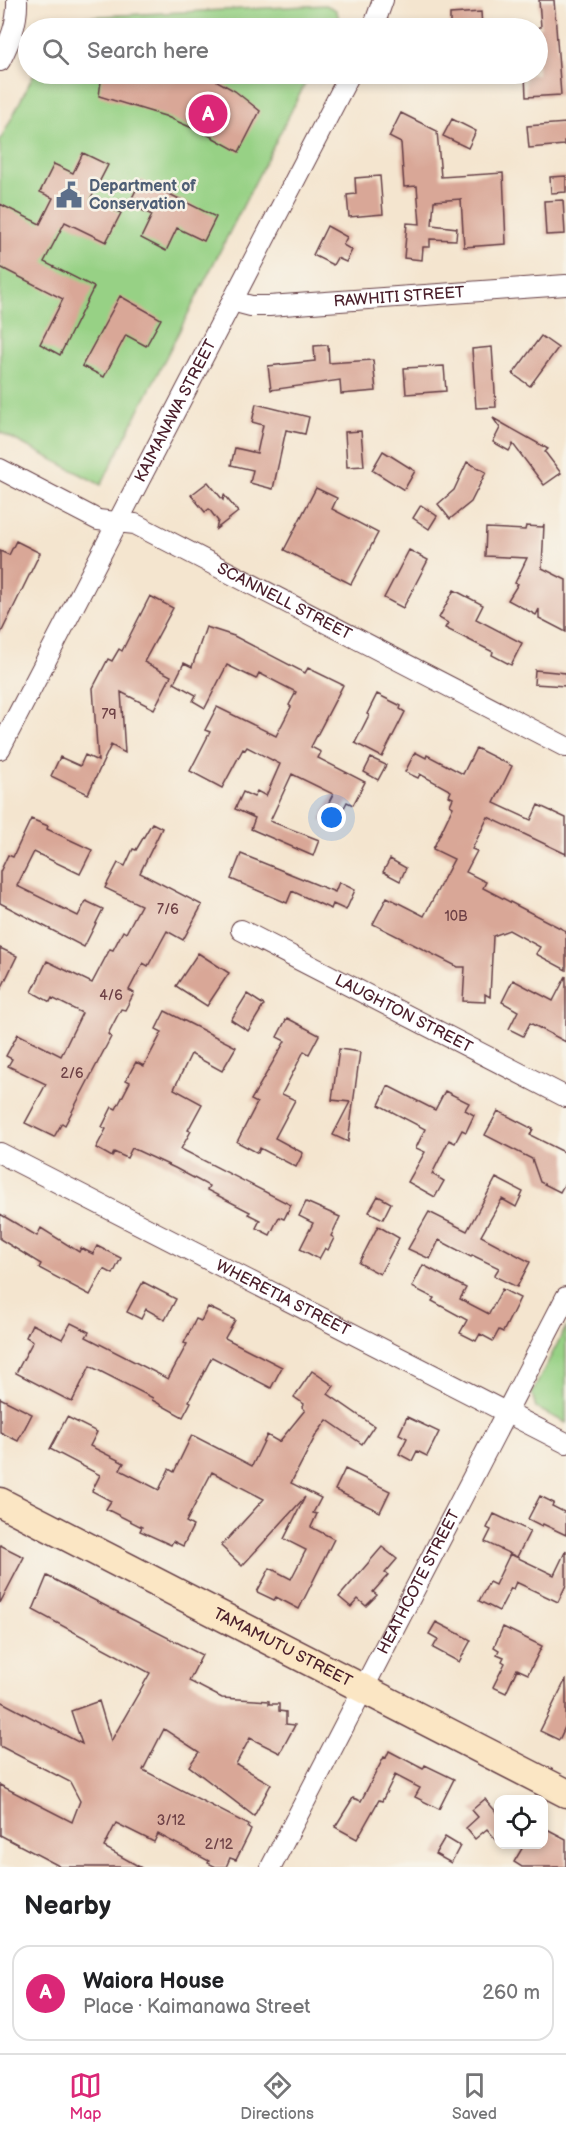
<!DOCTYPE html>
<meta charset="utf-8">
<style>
:root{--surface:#fff;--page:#f2f2f2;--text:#202124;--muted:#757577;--line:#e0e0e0;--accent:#db2777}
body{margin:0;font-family:"Balsamiq Sans",sans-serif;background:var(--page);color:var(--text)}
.controls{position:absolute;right:18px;bottom:18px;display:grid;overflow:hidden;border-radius:12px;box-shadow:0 3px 9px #0003}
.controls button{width:54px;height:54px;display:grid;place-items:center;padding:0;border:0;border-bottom:2px solid var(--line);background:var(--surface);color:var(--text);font:30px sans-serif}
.you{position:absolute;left:332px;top:818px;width:21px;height:21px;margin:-15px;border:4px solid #fff;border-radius:50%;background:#1a73e8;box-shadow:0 0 0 9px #1a73e833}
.badge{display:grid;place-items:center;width:39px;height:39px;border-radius:50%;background:var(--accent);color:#fff;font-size:20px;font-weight:700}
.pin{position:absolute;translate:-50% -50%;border:3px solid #fff;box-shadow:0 2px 6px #0006}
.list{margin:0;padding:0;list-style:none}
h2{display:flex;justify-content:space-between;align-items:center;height:78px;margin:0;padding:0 24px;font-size:26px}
h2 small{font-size:20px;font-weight:400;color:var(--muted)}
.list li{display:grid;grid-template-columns:39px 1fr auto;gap:18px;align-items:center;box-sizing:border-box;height:96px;margin:0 12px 12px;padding:0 12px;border:2px solid var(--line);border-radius:18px}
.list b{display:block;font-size:22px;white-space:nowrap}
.list p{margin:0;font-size:20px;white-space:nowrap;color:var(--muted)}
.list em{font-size:20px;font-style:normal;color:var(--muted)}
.icon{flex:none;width:33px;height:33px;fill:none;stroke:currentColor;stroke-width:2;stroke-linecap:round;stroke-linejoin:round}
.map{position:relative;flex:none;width:566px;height:1867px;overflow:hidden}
.search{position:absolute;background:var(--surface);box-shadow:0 3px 9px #0003;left:18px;right:18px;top:18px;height:66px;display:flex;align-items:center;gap:15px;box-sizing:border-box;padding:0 21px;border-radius:33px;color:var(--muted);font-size:22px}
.sheet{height:186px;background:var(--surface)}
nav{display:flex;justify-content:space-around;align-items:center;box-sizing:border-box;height:84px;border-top:2px solid var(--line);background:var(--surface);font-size:16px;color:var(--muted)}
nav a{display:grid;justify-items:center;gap:3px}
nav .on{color:var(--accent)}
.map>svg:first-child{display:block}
.green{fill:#97d185;stroke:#707858;stroke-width:1.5}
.building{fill:#d9a797}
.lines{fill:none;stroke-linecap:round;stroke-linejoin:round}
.street-casing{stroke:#643d44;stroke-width:22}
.secondary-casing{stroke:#643d44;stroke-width:31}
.street{stroke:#fff;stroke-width:20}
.secondary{stroke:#fbe6c4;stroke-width:28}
.labels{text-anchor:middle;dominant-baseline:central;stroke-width:5;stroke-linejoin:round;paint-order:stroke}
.number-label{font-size:14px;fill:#6e4146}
.service-label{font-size:16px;font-weight:bold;fill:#4e5e75;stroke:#f7f3e8;text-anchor:start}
.street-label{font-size:16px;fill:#4a1f2b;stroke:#f7f3e8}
</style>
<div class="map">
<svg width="566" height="1867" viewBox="0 0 566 1867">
<rect width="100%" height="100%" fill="#f7f3e8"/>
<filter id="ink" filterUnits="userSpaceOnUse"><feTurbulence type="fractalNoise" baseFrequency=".0167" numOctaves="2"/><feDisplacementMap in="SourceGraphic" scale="12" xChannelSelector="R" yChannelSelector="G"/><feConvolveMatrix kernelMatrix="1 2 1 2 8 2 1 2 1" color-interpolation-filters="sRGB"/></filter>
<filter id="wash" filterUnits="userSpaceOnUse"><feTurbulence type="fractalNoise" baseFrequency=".008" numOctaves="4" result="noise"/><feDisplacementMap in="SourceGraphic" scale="24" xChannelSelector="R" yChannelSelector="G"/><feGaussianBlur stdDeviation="1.35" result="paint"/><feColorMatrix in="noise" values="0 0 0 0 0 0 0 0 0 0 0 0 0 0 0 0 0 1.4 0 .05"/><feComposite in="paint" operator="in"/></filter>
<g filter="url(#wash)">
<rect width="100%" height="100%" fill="#f4e5cf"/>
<path class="green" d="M326 5 336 10 339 18 333 28H57L62 18Z
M34 74H310L101 485 0 432V141Z
M566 1327V1423L536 1408 532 1393Z"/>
<g id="blocks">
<path class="building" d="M539 0H554L561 95 526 97 525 75 537 74V32L539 27H541Z
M481 12 482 28H450V14Z
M102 74H205L235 91 260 111 239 152 208 135 165 116 99 96Z
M401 113 437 131 441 177 503 173 506 244 464 247 461 199 434 201 432 225 457 228 456 240 430 239V247H423L422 260 404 258 407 223 420 224 417 186 404 187 401 143 389 137Z
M452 119 476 131 468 148 443 136Z
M566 123V141H564V145L529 148 527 126Z
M83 153 108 165 91 198 121 213 106 242 65 222 44 262 94 287 60 355 40 344 63 299 0 267V204L40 224 53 198 40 192 54 164 73 173Z
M380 176 383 214 349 217 347 195 356 194 355 178Z
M566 176V192L551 193 550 177Z
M141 180 216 217 204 241 177 228 166 251 141 238 152 215 129 204Z
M563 200 565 234 546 235 544 201Z
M327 226 347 237 343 245 352 250 346 262 337 258 333 265 313 255Z
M120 296 161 319 146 346 126 335 104 377 82 366Z
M541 336 558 348 530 386 513 374Z
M328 345 329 363 373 360 376 391 341 394 340 380 271 390 268 366 315 361 314 346Z
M492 347 496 407 476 408 472 349Z
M444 366 446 391 406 394 404 368Z
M256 404 309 417 305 434 286 430 273 489 250 483 253 470 231 465 235 448 257 453 263 425 252 422Z
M493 418 548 449 545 452 561 473 544 485 513 444 509 451 493 442 500 428Z
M361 431 364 466 347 467 345 432Z
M383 451 415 471 404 490 372 470Z
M467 462 486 472 471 502 450 519 438 504 454 490Z
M208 482 223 500 224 495 238 512 216 529 218 521 209 509 205 512 191 495Z
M316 488 337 498 332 509 378 533 351 584 284 550Z
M421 505 437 516 429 529 413 518Z
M544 524 542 568 566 580V632L539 618V609L536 615 508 600 518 584 515 583 527 558 485 556 486 528 525 530 526 526 543 527Z
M16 541 40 553 0 635V551L9 555Z
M409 550 428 560 403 608 384 598Z
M454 590 483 605 476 619 522 643 511 665 492 655 493 652 445 628 448 623 439 618Z
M150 596 173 608 144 662 171 676 154 709 121 692 125 753 111 745 88 794 51 776 60 757 80 766 85 755 98 761 93 688 108 659 112 661 119 649 122 651Z
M206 627 234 636 305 673 308 668 343 685 311 747 321 752 318 758 365 782 353 805 347 802 334 827 320 820 333 794 292 774 270 821 319 840 313 856 251 829 255 818 235 809 243 792 254 797 257 791 266 796 280 764 247 747 245 750 243 749 222 788 190 771 210 732 205 730 217 707 276 736 291 707 289 705 296 692 259 673 256 679 227 665 205 708 193 701 196 695 174 683 184 663 192 667Z
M535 670 566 673V686L534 684Z
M377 694 401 706 400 709 405 712 382 757 355 743 369 715 367 714Z
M476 748 512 766 494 803 531 820 538 805 566 818V854L488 817 472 849 477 851 466 872 486 882 483 888 566 931V970L536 954 540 947 509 930 493 936 490 997 485 994V1002L463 1001 465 967H458L373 924 387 897 424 916 454 859 433 849 453 807 450 805 453 798 449 796 451 791 420 774 418 778 405 772 415 752 426 758 427 755 463 774Z
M371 758 386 765 378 780 364 772Z
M31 819 48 826 47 829 92 850 80 874 34 852 17 886 78 916 86 901 103 909 84 947 0 903V872L8 855 13 857Z
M152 823 162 828 140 873 202 905 183 940 167 931 148 966 143 963 129 990 134 993 125 1010 121 1009 108 1034 111 1037 65 1125 62 1123 54 1137 25 1123 46 1084 8 1066 12 1059 6 1056 18 1034 61 1056 82 1013 52 998 50 1002 32 992 47 961 92 983 110 949 113 950 123 931 126 933 141 905 105 888 118 863 125 866 133 849 136 850Z
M241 854 335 892 339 882 355 890 346 910 333 904 331 909 292 891 287 903 231 879Z
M390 859 406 868 400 881 383 872Z
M0 948 17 956 0 991Z
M198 953 229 973 207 1006 176 986Z
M566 976V1042L530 1023 523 1036 509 1029 518 1011 502 1002 513 980 553 1001Z
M247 994 264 1005 248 1031 231 1020Z
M165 1011 236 1047 222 1071 191 1054 174 1089 202 1104 188 1130 191 1131 181 1149 291 1205 284 1219 279 1217 270 1235 256 1228 260 1220 248 1214 250 1212 207 1190 209 1186 175 1168 132 1148 127 1158 114 1152 112 1157 96 1148 106 1129 102 1127 112 1107 116 1109 130 1082 126 1080 136 1062 144 1066 162 1032 156 1029Z
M287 1018 319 1035 309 1054 304 1051 282 1094 295 1100 275 1138 303 1153 296 1167 260 1148 258 1153 237 1142 257 1103 251 1100 285 1041 277 1037Z
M339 1049 360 1052 348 1142 333 1135 350 1102 332 1100Z
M388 1086 435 1110 445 1091 469 1103 465 1110 474 1115 466 1132 462 1130 455 1143 449 1140 432 1174 444 1181 435 1197 408 1182 425 1152 416 1148 425 1129 379 1105Z
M498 1111 533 1129 530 1135 566 1153V1181L560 1192 540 1182 532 1159 485 1135Z
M496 1178 523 1192 516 1207 502 1199 481 1236 530 1262 517 1287 494 1276 499 1268 472 1255 471 1257 439 1240 430 1259 408 1249 429 1212 467 1231Z
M378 1196 391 1203 383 1219 369 1212Z
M306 1202 340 1217 331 1236 334 1238 328 1250 325 1248 319 1259 300 1249 313 1223 299 1216Z
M0 1214 37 1236 41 1228 79 1252 81 1248 93 1254 97 1246 121 1258 113 1274 104 1269 90 1295 39 1268 41 1264 0 1239Z
M378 1226 399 1238 380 1274 359 1263Z
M423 1265 466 1288 460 1299 489 1314 502 1289 520 1298 503 1332 499 1330 493 1341 480 1334 476 1341 460 1333 467 1320 432 1301 434 1298 412 1287Z
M143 1282 176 1299 165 1320 146 1309 141 1319 127 1312Z
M208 1307 235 1320 225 1338 282 1367 271 1388 212 1357 189 1401 191 1402 183 1417 152 1400 153 1398 90 1366 72 1402 16 1373 33 1341 26 1337 32 1324 62 1339 71 1323 89 1332 86 1337 168 1379 187 1344 184 1343 196 1319 201 1321Z
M312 1371 334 1386 328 1394 374 1426 362 1444 327 1420 316 1435 291 1483 321 1498 313 1513 317 1514 311 1527 334 1539 299 1609 276 1597 274 1600 257 1592 270 1568 291 1579 306 1550 284 1539 305 1497 242 1566 221 1546 264 1499 212 1472 186 1522 193 1526 183 1546 173 1541 171 1545 140 1531 142 1527 106 1509 111 1501 92 1491 100 1475 50 1449 67 1417 97 1432 90 1446 124 1463 120 1470 159 1490 169 1469 174 1472 192 1435 252 1466 267 1435 279 1442 305 1410 302 1407 304 1404 294 1397Z
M0 1398 32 1414 18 1441 0 1432Z
M407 1417 439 1432 427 1456 417 1451 412 1461 399 1454 407 1438 399 1434Z
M345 1469 390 1491 380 1512 335 1490Z
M540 1496 554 1503 552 1506 566 1513V1535L543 1524 542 1526 528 1519Z
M494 1514 530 1531 517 1557 485 1542 491 1530 487 1528Z
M0 1545 24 1557 0 1603Z
M382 1547 397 1559 385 1573 388 1575 373 1592 377 1595 366 1606 358 1599 351 1607 339 1597Z
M566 1550V1585L558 1602 516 1582 513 1589 511 1588 499 1611 479 1601 489 1582 495 1585 510 1554 554 1575Z
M47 1576 202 1655 189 1681 222 1698 269 1701V1704H279V1711L286 1712V1724L295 1725 280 1753 250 1738 236 1764 271 1784 254 1816 189 1766 199 1752 164 1729 143 1770 249 1825 248 1828 251 1830 236 1860 230 1858 226 1867H216L208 1863 209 1861 158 1834 154 1842 116 1823 104 1847 140 1867H61L0 1835V1785L72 1822 80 1801 70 1782 0 1746V1701L82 1744 71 1711 99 1701 111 1741 150 1673 33 1610Z
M436 1622 471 1640 459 1662 433 1648 438 1639 429 1634Z
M503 1627 542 1646 528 1674 517 1669 506 1693 493 1687 505 1663 502 1661 504 1657 497 1654 499 1650 494 1647Z
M566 1679V1725L559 1740 540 1731Z
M389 1751 423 1769 425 1765 454 1779 439 1809 415 1797 420 1788 395 1775 382 1801 379 1800 357 1839 335 1827 353 1798 361 1801 384 1757 386 1758Z
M485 1799 498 1814V1842L487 1829 475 1839 466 1828 478 1817 472 1810Z
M543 1827 566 1839V1867H522L514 1862 524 1845H543Z
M445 1837 460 1846 451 1863 435 1854Z"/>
</g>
</g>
<g filter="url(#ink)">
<use href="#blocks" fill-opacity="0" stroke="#643d44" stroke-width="1.5"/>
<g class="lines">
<g class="street-casing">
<g id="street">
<path d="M373 28 383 0"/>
<path d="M0 61C10 41 18 23 17 0"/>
<path id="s1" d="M232 301 251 306H269L566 285"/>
<path id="s2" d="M0 469 98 520 135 524 566 747"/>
<path id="s3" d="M0 749 350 74"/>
<path id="s4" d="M241 930 566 1097"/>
<path id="s5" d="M0 1153 566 1443"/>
<path id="s6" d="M271 1867 566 1297"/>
</g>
</g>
<g class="secondary-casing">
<g id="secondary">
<path id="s7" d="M0 1502 566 1793"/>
</g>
</g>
<use href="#street" class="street"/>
<use href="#secondary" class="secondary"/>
</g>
</g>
<defs>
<g id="civic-bare" transform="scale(2.07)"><path d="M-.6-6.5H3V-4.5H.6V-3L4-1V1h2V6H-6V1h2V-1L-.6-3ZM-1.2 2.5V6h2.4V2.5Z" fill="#5c6f8a" stroke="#f7f3e8" stroke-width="2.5" paint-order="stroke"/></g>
</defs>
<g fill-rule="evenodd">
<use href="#civic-bare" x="69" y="195"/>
</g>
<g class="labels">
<g class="number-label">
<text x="109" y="714">79</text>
<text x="168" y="909">7/6</text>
<text x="456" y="916">10B</text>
<text x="111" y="995">4/6</text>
<text x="72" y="1073">2/6</text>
<text x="171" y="1820">3/12</text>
<text x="219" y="1844">2/12</text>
</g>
<g class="service-label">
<text x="89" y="186">Department of<tspan x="89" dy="18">Conservation</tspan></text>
</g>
<g class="street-label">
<text stroke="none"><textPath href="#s1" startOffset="168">RAWHITI STREET</textPath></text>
<text stroke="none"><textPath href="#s3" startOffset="381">KAIMANAWA STREET</textPath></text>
<text stroke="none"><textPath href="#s2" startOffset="316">SCANNELL STREET</textPath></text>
<text stroke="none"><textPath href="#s4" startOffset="183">LAUGHTON STREET</textPath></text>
<text stroke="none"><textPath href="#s5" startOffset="318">WHERETIA STREET</textPath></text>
<text stroke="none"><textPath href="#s6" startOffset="321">HEATHCOTE STREET</textPath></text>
<text stroke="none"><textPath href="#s7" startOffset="318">TAMAMUTU STREET</textPath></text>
</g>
</g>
</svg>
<div class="controls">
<button><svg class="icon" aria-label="locate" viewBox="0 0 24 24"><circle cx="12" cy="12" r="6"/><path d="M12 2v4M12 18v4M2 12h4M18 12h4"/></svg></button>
</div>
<div class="you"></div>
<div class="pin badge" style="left:208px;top:114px">A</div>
<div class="search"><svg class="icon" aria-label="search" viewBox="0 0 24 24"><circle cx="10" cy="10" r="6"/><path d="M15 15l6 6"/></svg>Search here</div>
</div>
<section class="sheet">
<h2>Nearby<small></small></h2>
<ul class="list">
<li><span class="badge">A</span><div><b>Waiora House</b><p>Place · Kaimanawa Street</p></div><em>260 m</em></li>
</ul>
</section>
<nav>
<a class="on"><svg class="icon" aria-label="map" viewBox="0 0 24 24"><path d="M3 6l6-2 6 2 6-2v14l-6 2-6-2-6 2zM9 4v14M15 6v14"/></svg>Map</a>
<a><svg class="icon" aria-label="directions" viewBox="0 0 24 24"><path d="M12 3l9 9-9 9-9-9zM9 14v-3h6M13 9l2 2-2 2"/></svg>Directions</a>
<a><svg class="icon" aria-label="saved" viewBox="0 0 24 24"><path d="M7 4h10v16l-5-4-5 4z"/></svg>Saved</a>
</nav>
